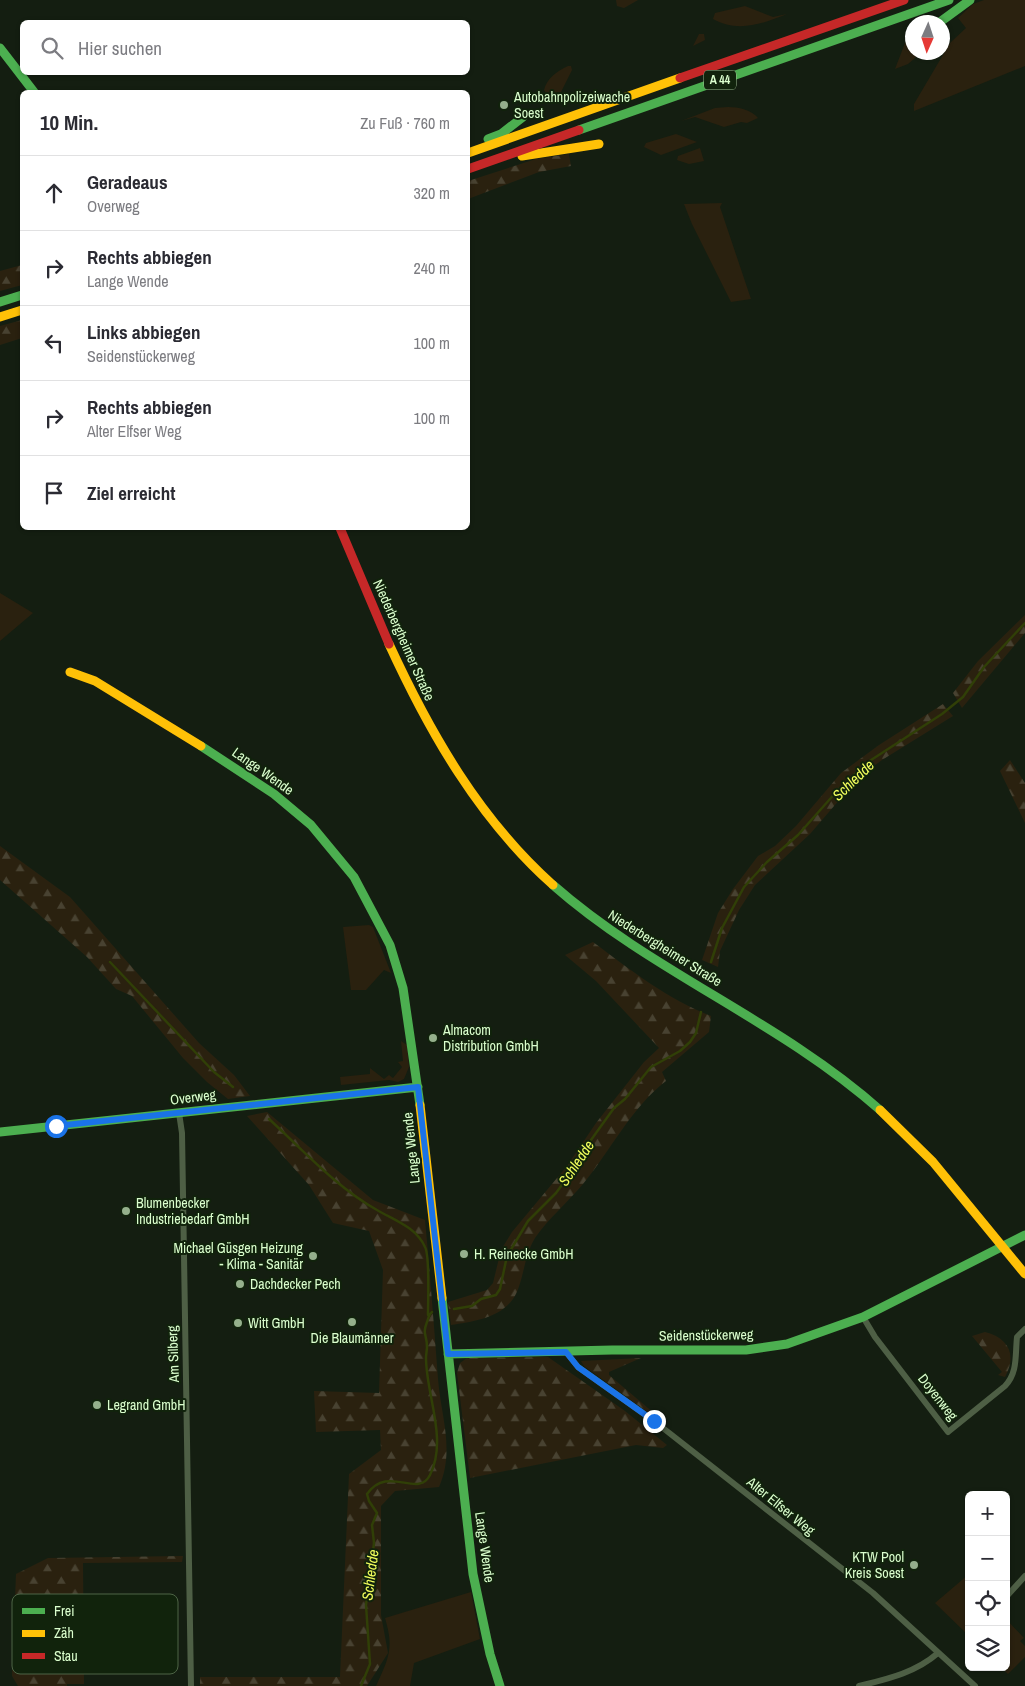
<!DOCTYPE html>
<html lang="de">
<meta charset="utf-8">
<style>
:root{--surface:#fff;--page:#f7f7f7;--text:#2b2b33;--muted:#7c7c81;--line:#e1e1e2}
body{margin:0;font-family:"Archivo Narrow",sans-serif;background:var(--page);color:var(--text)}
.controls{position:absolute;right:15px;bottom:15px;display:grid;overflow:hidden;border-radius:8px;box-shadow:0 1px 4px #0004}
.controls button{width:45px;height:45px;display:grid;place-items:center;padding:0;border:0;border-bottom:1px solid var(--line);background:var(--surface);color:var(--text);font:25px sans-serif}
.compass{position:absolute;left:905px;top:15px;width:45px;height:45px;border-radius:50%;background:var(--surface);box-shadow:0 1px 4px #0004;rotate:183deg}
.stop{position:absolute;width:15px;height:15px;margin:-11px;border:4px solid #1a73e8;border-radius:50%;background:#fff}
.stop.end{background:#1a73e8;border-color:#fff;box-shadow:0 1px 5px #0008}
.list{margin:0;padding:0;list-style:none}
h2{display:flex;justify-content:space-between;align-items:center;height:65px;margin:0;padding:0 20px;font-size:21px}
h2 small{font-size:16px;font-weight:400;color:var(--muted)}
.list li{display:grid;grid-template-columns:32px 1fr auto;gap:15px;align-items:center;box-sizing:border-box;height:75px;padding:0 20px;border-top:1px solid var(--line)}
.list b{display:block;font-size:19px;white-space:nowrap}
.list p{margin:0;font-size:16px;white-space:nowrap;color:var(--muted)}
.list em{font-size:16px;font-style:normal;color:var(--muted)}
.icon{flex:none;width:28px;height:28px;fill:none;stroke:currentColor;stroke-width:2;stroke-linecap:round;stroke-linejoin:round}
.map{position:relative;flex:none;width:1025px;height:1686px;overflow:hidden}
.search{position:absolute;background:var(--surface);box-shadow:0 1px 4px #0004;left:20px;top:20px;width:450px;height:55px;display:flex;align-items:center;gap:12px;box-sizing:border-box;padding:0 18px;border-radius:8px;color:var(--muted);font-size:19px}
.panel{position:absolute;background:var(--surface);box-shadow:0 1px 4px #0004;left:20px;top:90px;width:450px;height:440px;border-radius:8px}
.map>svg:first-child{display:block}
.grass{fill:#2a210f}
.forest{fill:url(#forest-firs)}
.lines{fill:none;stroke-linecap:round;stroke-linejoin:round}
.stream{stroke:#303f07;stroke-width:2.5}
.street{stroke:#4e5f45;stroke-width:6}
.fast{stroke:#4caf50;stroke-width:9}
.slow{stroke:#ffc107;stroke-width:9}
.jam{stroke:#c62828;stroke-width:9}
.route{stroke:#1a73e8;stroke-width:6}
.poi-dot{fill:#95b08c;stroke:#11230c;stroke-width:2}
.labels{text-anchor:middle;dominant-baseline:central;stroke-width:4;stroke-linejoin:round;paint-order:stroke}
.shield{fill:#11230c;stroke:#9ebd94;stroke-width:1}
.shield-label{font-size:12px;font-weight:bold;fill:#dbffce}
.poi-label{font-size:14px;fill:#dbffce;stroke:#11230c;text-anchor:start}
.street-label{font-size:14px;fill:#dbffce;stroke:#11230c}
.water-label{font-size:15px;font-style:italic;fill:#f2ff5c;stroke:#11230c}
.key{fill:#11230c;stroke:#4e6546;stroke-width:1}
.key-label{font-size:14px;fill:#dbffce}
</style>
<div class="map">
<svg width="1025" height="1686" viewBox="0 0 1025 1686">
<defs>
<pattern id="forest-firs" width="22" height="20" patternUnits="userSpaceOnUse" patternTransform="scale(1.25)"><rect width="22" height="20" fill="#2a210f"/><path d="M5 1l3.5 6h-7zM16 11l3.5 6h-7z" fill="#484231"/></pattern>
</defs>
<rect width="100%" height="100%" fill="#141e11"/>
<path class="grass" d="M984 0H1025V66L914 111V104L950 43 966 28 958 18 973 4Z
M745 6 773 17 787 14C762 24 738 33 713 19L715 13Z
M699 34H704L705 40 693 46Z
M912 38V52L921 53 908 64 895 69 905 43Z
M568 66H571L572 70 561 92 553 96 547 95 544 90C547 78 557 71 568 66Z
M728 107C738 107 752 110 758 118L747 123 741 122 724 127 695 117 681 121 715 108Z
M676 134 697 142 661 155 644 147 646 143Z
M700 148 704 161 689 164 677 160 678 156Z
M722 203 720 207 751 299 731 302 692 224 684 204Z
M0 593 33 613 0 641Z
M369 925 373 927 391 973 384 970 366 990H351L343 927Z
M401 1041 407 1045 409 1067 404 1079 398 1082 389 1080 341 1085 340 1077 370 1074V1068L384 1079 389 1075 393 1078 402 1067 398 1062 403 1061Z
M969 1574V1636L935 1603Z
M471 1592 480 1639 414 1663 410 1686H376C389 1658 394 1648 385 1618Z
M1006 1619 1024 1638 1020 1641 1025 1646V1657L1008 1674 1001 1667H1006Z"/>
<path class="forest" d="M616 0H638L624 8 617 6Z
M569 154 571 166 539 172 468 199V181L536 159Z
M22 265V285L0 291V271Z
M22 320V338L0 345V326Z
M1025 615V633L962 708 953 693 978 661Z
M943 704 953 716 882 760 859 777 810 834 755 885 739 910 720 951 718 967 702 960 718 913 733 889 758 856 775 846 796 826 841 773 879 745Z
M1010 760 1025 783V823L1000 771Z
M0 846 70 897 199 1043 234 1075 250 1096 228 1099 207 1082 183 1058 132 996 116 989 87 957 0 880Z
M593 942C629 969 669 1000 711 1016L709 1032 662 1072 666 1081C631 1108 611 1150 583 1184 568 1202 548 1219 535 1238 523 1257 524 1283 513 1299 500 1318 472 1322 451 1325L448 1302 487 1290 493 1283 501 1250 512 1232 567 1166 596 1123 644 1062 659 1048 596 981 565 955Z
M267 1112 373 1200 425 1220C430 1273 434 1326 438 1379 441 1417 455 1450 439 1487L395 1491 381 1506V1615L388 1653 367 1686H200V1677H340L349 1474 381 1450 380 1430 316 1432 314 1391 379 1393 383 1270 369 1231 333 1223 309 1185 247 1116Z
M985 1332C1009 1338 1017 1355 1005 1377L998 1375 1002 1372 972 1336Z
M548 1357 625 1411 667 1445 663 1448 636 1445 470 1478 457 1373 460 1363 467 1358Z
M641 1358 609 1372V1375L655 1414 653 1416 584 1366 581 1361Z
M183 1556 182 1562 83 1563 84 1684H67V1686H18L12 1676 16 1574 48 1558Z"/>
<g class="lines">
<path class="stream" d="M110 962 214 1072 233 1087
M711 962 722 928 744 887 767 862 798 835 838 790 868 762 942 714 963 697 984 667 1025 623
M269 1119C303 1150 336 1187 377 1210 394 1220 416 1227 425 1247 430 1256 428 1301 428 1315
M454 1309 472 1306 481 1299 496 1295 500 1289 507 1256 528 1221 556 1193 586 1152 591 1140 614 1108 625 1099 651 1067 680 1051 690 1042 696 1033 701 1012
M361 1686 370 1664 366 1605 374 1543 372 1525 377 1513 369 1501 367 1494C388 1464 418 1499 430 1475 448 1439 426 1395 426 1358 426 1354 427 1350 427 1347 427 1334 422 1335 427 1322 429 1317 428 1315 432 1312"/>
<path class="street" d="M179 1113 182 1133 191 1686
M863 1317 875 1337 948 1432 1005 1386C1018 1372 1015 1356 1017 1337L1025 1329
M566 1352 578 1367 654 1421 873 1593 975 1686
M1006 1597 1025 1576
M859 1686C887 1679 915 1673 938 1653"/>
<path class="fast" d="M940 22 970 0
M0 48 34 92
M579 130 949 0
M488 139 501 134 523 117
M0 302 22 295
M201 746 274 794 311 825 354 877 390 945 403 988 420 1105
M553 885C653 973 780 1021 880 1110
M0 1132 418 1087
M442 1298 473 1574 490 1654 500 1686
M448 1354 612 1350H746L787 1344 863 1317 1025 1235"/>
<path class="slow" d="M468 153 680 78
M522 156 599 144
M0 317 22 310
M389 644C430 733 479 819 553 885
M70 672 95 681 201 746
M420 1105 442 1298
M880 1110 933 1162 1025 1274"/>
<path class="jam" d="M680 78 904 0
M468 169 579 130
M340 528 389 644"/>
</g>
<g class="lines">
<path class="route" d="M56 1126 418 1087 448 1354 566 1352 578 1367 654 1421"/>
</g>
<g class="poi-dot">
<circle cx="504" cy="105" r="5"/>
<circle cx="433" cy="1038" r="5"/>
<circle cx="126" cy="1211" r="5"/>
<circle cx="464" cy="1254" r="5"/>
<circle cx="313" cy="1256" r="5"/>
<circle cx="240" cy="1284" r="5"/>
<circle cx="352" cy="1322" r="5"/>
<circle cx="238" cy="1323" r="5"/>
<circle cx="97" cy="1405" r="5"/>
<circle cx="914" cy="1565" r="5"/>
</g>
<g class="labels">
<rect class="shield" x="704" y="70.5" width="32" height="19" rx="4"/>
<g class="shield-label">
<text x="720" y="80">A 44</text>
</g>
<g class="poi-label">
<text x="514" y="97">Autobahnpolizeiwache<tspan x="514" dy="16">Soest</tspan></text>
<text x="443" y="1030">Almacom<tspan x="443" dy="16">Distribution GmbH</tspan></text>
<text x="136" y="1203">Blumenbecker<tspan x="136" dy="16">Industriebedarf GmbH</tspan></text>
<text x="303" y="1248" text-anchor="end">Michael Güsgen Heizung<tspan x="303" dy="16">- Klima - Sanitär</tspan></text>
<text x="474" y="1254">H. Reinecke GmbH</text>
<text x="250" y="1284">Dachdecker Pech</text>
<text x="248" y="1323">Witt GmbH</text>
<text x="352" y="1338" text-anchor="middle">Die Blaumänner</text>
<text x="107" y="1405">Legrand GmbH</text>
<text x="904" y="1557" text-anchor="end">KTW Pool<tspan x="904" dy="16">Kreis Soest</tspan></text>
</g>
<g class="street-label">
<text transform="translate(404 640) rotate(66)">Niederbergheimer Straße</text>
<text transform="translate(263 771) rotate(35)">Lange Wende</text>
<text transform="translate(665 948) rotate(32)">Niederbergheimer Straße</text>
<text transform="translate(193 1097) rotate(-7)">Overweg</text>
<text transform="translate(411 1148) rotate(-96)">Lange Wende</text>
<text transform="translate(706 1335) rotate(-1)">Seidenstückerweg</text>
<text transform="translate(173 1354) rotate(-92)">Am Silberg</text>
<text transform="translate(938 1397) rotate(52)">Doyenweg</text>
<text transform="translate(781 1506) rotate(39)">Alter Elfser Weg</text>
<text transform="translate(485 1547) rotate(82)">Lange Wende</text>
</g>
<g class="water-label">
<text transform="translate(853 780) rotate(-44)">Schledde</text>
<text transform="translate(576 1163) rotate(-56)">Schledde</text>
<text transform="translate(370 1575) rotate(-83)">Schledde</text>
</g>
</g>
<rect x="12" y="1594" width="166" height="80" rx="8" class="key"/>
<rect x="22" y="1608" width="23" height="6" fill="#4caf50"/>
<rect x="22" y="1630" width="23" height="7" fill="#ffc107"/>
<rect x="22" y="1653" width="23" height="6" fill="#c62828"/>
<g class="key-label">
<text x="54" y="1616">Frei</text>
<text x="54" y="1638">Zäh</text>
<text x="54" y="1661">Stau</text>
</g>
</svg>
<div class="controls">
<button>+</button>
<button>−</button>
<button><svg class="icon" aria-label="locate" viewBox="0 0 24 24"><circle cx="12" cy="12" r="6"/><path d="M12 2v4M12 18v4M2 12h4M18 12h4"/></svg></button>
<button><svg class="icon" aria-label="layers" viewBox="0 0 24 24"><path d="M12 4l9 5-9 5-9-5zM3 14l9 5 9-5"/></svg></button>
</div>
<svg class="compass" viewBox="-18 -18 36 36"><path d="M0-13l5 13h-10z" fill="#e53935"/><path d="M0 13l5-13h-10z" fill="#7c7c81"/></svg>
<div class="stop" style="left:56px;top:1126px"></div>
<div class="stop end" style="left:654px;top:1421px"></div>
<div class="search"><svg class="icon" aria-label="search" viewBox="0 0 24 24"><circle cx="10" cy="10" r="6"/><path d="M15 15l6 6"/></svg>Hier suchen</div>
<section class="panel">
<h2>10 Min.<small>Zu Fuß · 760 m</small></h2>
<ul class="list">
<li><svg class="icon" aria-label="ahead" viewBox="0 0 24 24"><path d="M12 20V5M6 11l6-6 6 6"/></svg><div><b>Geradeaus</b><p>Overweg</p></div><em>320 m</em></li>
<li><svg class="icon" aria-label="right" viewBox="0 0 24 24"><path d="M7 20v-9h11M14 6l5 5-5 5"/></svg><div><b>Rechts abbiegen</b><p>Lange Wende</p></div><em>240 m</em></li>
<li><svg class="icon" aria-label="left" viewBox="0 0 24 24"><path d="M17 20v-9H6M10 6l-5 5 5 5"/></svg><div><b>Links abbiegen</b><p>Seidenstückerweg</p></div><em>100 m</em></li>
<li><svg class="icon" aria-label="right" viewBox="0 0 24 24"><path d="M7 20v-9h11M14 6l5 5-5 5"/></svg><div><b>Rechts abbiegen</b><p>Alter Elfser Weg</p></div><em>100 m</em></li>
<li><svg class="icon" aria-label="arrive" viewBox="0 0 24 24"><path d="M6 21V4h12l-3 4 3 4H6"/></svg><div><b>Ziel erreicht</b></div></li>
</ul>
</section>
</div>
